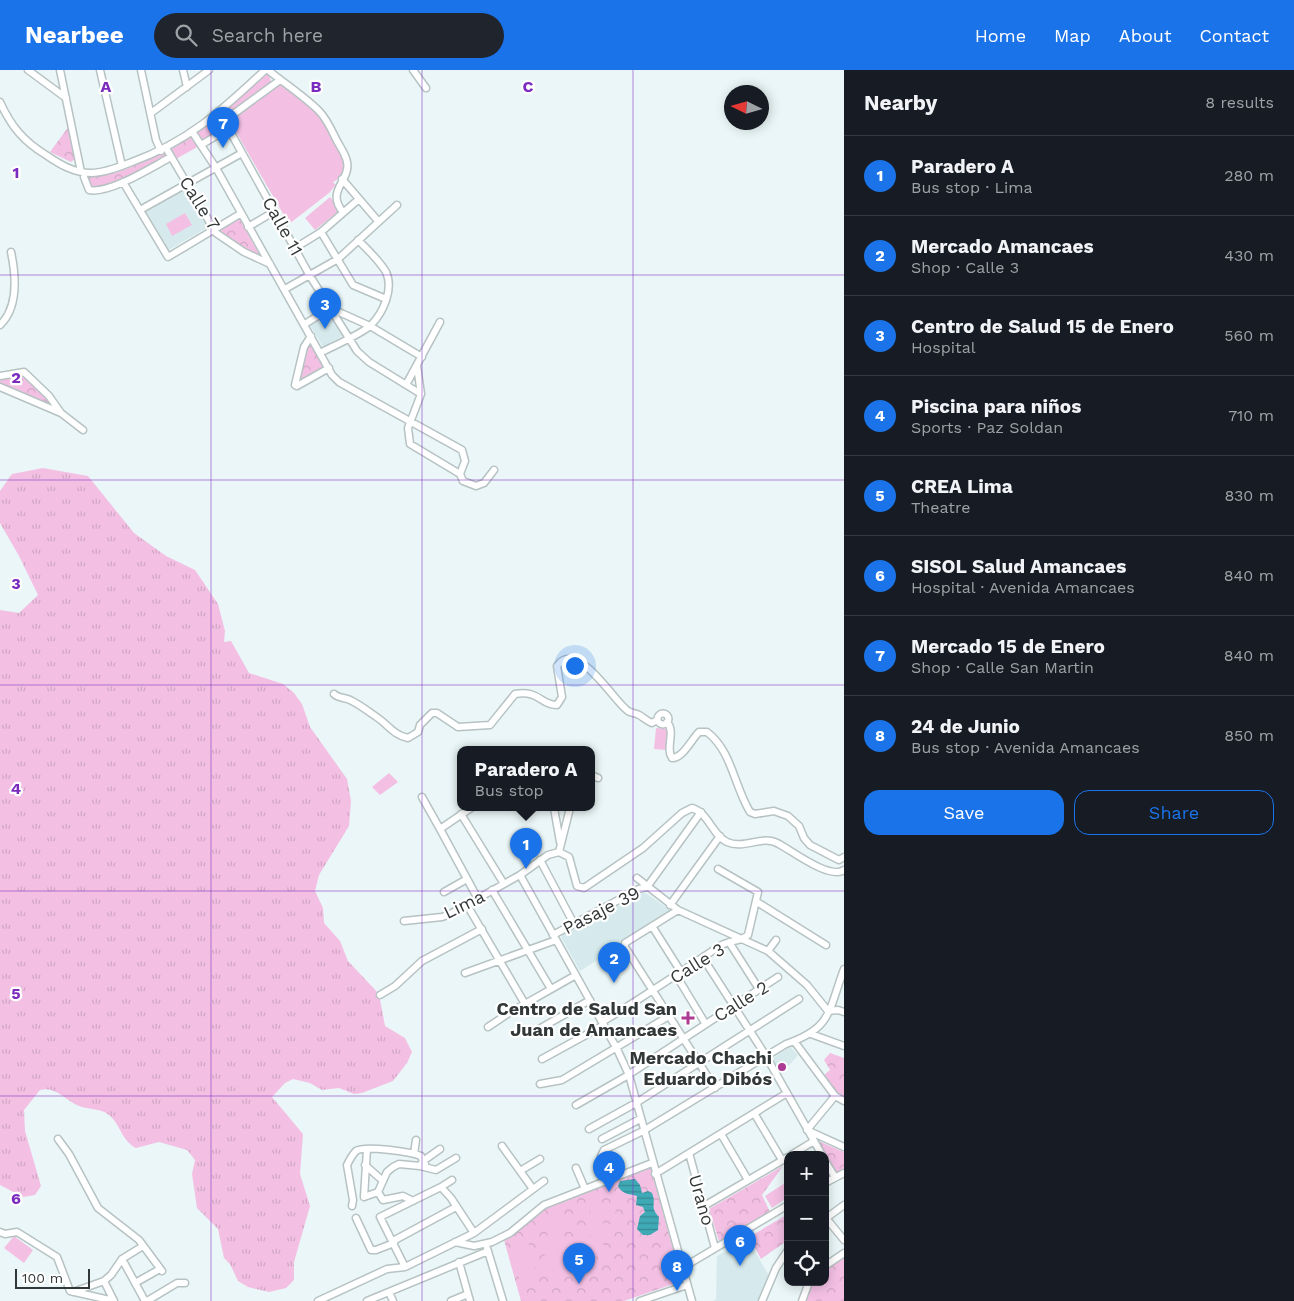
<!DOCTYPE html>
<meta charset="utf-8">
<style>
:root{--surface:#171b24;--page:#20242c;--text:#f1f3f6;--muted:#9ea1a6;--line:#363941;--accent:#1a73e8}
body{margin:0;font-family:"Work Sans",sans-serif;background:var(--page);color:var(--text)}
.controls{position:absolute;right:15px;bottom:15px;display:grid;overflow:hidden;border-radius:10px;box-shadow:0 2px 12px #0003}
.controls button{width:45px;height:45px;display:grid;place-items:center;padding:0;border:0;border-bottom:1px solid var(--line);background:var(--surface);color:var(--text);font:25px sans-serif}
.compass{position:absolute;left:724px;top:15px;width:45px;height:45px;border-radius:50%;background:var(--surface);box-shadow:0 2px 12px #0003;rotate:275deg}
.scale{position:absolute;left:15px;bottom:12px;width:75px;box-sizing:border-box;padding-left:5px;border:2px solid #323737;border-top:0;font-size:14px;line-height:18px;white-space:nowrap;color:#323737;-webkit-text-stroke:4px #fff;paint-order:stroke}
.you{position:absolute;left:574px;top:595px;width:18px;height:18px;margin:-12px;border:4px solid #fff;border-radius:50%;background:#1a73e8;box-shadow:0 0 0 8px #1a73e833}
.badge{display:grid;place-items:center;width:32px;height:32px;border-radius:50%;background:var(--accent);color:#fff;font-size:16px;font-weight:700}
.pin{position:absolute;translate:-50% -41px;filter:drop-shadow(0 1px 2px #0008)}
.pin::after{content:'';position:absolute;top:26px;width:18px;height:15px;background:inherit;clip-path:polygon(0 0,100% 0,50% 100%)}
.popup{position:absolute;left:457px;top:676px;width:138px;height:65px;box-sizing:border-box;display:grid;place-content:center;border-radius:10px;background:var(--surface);filter:drop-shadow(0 1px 4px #0005);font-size:16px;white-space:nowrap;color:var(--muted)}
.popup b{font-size:19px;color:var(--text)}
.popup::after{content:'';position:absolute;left:50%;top:100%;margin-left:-10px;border:10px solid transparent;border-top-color:var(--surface)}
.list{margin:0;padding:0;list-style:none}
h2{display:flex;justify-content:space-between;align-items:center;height:65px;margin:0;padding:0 20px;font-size:21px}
h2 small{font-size:16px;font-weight:400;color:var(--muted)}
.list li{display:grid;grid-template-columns:32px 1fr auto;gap:15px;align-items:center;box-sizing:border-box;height:80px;padding:0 20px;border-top:1px solid var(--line)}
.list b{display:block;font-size:19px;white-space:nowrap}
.list p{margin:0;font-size:16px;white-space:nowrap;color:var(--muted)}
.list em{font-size:16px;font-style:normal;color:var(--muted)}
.actions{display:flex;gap:10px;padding:15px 20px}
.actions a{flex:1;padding:11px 0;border:1px solid var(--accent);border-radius:15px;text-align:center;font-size:18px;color:var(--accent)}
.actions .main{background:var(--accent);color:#fff}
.icon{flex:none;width:28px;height:28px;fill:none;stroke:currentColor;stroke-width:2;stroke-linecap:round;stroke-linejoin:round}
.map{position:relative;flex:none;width:844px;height:1231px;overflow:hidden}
header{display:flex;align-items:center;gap:30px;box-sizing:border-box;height:70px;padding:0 25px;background:var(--accent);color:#fff}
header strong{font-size:24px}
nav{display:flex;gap:28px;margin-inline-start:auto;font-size:18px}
.search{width:350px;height:45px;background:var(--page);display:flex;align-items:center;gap:12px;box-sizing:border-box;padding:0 18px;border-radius:28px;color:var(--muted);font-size:19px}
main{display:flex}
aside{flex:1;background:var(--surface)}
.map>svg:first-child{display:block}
.built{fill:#d6eaed}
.grass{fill:url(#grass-tufts)}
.park{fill:url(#park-crowns)}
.pitch{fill:#f3c0e4}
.water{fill:url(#water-rules)}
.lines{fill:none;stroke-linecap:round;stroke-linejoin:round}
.minor-casing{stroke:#b7c2c3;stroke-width:9}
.minor{stroke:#fff;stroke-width:6}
.grid{fill:none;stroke:#7b2cbf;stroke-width:1;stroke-opacity:0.55}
.poi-dot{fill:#ad3a93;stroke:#fff;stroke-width:2}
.labels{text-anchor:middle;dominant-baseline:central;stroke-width:4.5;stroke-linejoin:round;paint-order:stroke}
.street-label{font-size:18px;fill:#323737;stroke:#fff}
.poi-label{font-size:18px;font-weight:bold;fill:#323737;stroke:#fff;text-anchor:end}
.grid-label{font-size:16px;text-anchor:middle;font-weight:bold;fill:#7b2cbf;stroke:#fff;stroke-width:4.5;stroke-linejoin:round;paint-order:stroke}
</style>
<header>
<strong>Nearbee</strong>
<div class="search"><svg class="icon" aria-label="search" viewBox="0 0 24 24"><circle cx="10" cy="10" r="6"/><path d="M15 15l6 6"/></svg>Search here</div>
<nav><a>Home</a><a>Map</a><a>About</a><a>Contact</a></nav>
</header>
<main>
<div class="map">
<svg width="844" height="1231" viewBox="0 0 844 1231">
<defs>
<pattern id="grass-tufts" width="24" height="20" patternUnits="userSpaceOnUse" patternTransform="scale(1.25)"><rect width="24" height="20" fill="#f3c0e4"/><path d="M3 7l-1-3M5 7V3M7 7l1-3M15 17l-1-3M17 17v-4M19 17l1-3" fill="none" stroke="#d1a6c4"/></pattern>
<pattern id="park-crowns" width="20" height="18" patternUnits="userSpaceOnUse" patternTransform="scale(1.25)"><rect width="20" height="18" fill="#f3c0e4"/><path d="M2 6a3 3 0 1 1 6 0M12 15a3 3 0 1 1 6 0" fill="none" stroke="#d1a6c4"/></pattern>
<pattern id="water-rules" width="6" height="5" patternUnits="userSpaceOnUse" patternTransform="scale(1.25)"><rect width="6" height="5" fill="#3fa9b5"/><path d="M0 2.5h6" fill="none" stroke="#358a94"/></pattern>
</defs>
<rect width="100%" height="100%" fill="#eaf6f7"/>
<path class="built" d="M189 117 210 156 167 181 144 142Z
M327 241 342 266 323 277 308 252Z
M644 822 673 842 580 901 561 867 564 863Z
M790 977 798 985 781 1005 771 989Z
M748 1169 769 1206 758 1231H713L716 1229 717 1186Z"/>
<path class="grass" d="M43 398 88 406 134 463 166 486 195 500 218 534 225 561 224 572 231 571 249 603 283 614 294 623 302 634 310 657 347 709 351 731 349 756 319 805 315 821 323 838 324 853 340 871 348 891 379 924 385 956 405 968 412 982 407 993 393 1011 362 1023 354 1024 339 1018 322 1020 310 1013 293 1009 285 1013 272 1027 303 1064 300 1104 310 1136 294 1192V1210L286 1218 269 1222 248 1217 238 1211 230 1194 224 1188 218 1159 197 1138 192 1104 195 1090 187 1080 159 1072 136 1078C121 1070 121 1055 109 1045 101 1038 89 1040 79 1036 66 1031 56 1016 40 1020L24 1040 25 1061 41 1116 35 1125 23 1127 0 1115V540L19 543 38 525 19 486 0 453V421L12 404Z"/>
<path class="park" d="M265 4H269L271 12 226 45 224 43Z
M219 47 225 56 202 71 196 62Z
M69 56 75 89 71 92 50 82Z
M192 66 199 76 176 89 170 80Z
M165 81 168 87C149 96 110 121 90 118L86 106C112 110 142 91 165 81Z
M239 148 263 191 217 161Z
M311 272 325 297 298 314 306 277Z
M25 304 51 331 47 335 0 315V308Z
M830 983 844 988V1029L835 1025 823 1006 830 1000 824 990Z
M816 1070 844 1082V1101L839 1103 836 1102Z
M650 1096 682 1211 624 1231H521L504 1170 540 1139Z
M783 1096 762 1125 770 1142 719 1171 709 1139Z
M788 1144V1170L761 1189 749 1167Z
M844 1188V1231H804L813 1212H825V1200Z"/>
<path class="pitch" d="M279 13C312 25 329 60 346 88 347 99 342 108 333 112L336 115 329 123 289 154 232 55 233 45Z
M330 127 340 140 315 160 305 148Z
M185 143 192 155 172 166 166 154Z
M656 658 668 659 667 680 654 679Z
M389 703 398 712 380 725 372 717Z
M785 1113 788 1117V1127L772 1138 765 1126Z
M592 1131 617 1136 614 1149 590 1144Z
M550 1145 576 1149 574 1162 548 1158Z
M589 1151 613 1155 611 1169 587 1165Z
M547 1165 573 1169 570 1182 545 1178Z
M14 1166 33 1180 24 1193 4 1178Z
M585 1171 609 1176 607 1188 582 1184Z
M529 1174 537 1207 520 1212 511 1179Z
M544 1185 569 1190 567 1202 542 1198Z"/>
<path class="water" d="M635 1109 640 1115 642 1123 648 1121 652 1123C657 1135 649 1136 659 1147L658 1160 650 1165H643L637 1159 640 1146 645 1142 643 1137 636 1135 637 1126C631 1124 622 1125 618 1116L620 1111Z"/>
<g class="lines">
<g class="minor-casing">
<path id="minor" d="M28 0 66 28
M60 0 81 102
M100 0 122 96
M141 0 156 70 161 81
M183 0 187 17
M268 0C285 14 304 26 319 41 327 49 332 61 337 71 341 78 346 85 347 92 351 110 325 121 343 142
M413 0 426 18
M0 32C11 56 23 71 46 85 59 94 74 103 91 103 104 103 119 97 132 92 189 71 221 41 265 0
M151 43 209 0
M218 43 226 54 310 206 357 281 369 292 421 324
M224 51 280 10
M193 63 216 98 332 305 339 312 462 380 465 391 460 404
M201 75 229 58
M166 78 216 163 244 182 270 194
M84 107 89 120C110 124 152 97 171 87
M342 109 378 151
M123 112 168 187 240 144
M140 140 242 83
M248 157 275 141
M321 162 353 215 386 229
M295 178 321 162 359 129
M285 219 338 189 397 135
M305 254 330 238 370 256 422 287
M0 255C19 237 16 206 11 182
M311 266 304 277 295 315 297 316 329 298
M320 283C333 276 362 264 371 255 383 243 394 219 386 202 379 190 368 180 358 170
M417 296 421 324 408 358 410 374 460 404 463 411 476 416 484 413 494 400
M0 306 24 302 49 326 61 343
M407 313 440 252
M0 317 61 343 83 360
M334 624C339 629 346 627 352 631 360 635 368 641 375 646 388 654 393 665 408 668L418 662 420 655 432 643H437L458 657 490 655 515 624C540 620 540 635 557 635L562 627 557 596C578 568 614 632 628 641 631 643 635 643 639 645 643 647 647 651 652 653L657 650
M657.5 649a5.5 5.5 0 1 1 11 0a5.5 5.5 0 1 1-11 0Z
M667 652C676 662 665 678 672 688 683 688 691 670 699 662H707C732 681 734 716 750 742L755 744 774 741 788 746 799 756 804 768 810 775 839 790 844 787
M591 705 598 708
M422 727 440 759
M471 738 440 759 478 829
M554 738 560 772
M461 744 504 814
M559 782 570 738
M540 790 574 854
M520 805 617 979 629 1005 692 1231
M637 808 678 840 768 881 807 915 828 941
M492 820 551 919
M444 822 467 809
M757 832 826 875
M467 835 525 934
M670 835 720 766
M678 840 625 873V877L715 1018
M404 851 442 847 450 844 520 805 548 785 559 782 569 787 577 816 584 818 643 778 682 743 692 738C709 743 712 765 727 772 745 780 762 764 779 774 792 781 830 810 844 800
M652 856 681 902
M553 865 639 819 647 817 701 742
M729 872 759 919
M768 881 776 870
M703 888 766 986 822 1085
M465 903 556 870
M676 905 705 953
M380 925 395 916 422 891 482 859
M828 941 838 940 844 942
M602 952C642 928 680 902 720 876 729 870 740 872 748 865L758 822 718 799
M488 957 509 943 576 905
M532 963 590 930
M811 964 844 976
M794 971 835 1026 844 1031
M542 989 604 955
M540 1014 562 1010 669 946
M576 1035 625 1007 778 907
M754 1043 782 1090
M589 1059 636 1033 799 929
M807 1060 835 1026
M809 1061 844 1077
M721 1064 748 1110
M58 1069 69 1084 98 1138 139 1170 162 1201
M602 1069 640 1049
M502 1076 533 1119
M367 1079 364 1127 378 1122
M689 1083 715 1178
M414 1084 416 1070
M791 1085 814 1071
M825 1091 835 1107
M425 1094 423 1091 440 1079
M365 1095 383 1111
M420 1096 436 1100 456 1088
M576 1098 585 1119
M520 1101 540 1089
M655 1104 787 1023
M604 1112 601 1086 604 1080 643 1061 786 974C832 958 828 942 844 899
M825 1113 844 1103
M441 1117 451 1128 474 1163
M352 1136 353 1130 347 1095C349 1091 352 1085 356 1081 365 1075 411 1082 421 1086L423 1091 420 1096 399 1094 393 1097 387 1102 378 1122 383 1130 403 1126 413 1131
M704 1136 788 1087
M356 1148 371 1180H376L394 1173
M826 1148 844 1170
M825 1149 844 1135
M0 1162 5 1164 17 1162 57 1187 70 1221 114 1231
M393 1171 456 1137
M455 1172 474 1176 492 1172 510 1163 544 1135 652 1093
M487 1178 503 1231
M122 1189 145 1231
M459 1192 470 1231
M825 1196 844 1183
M405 1197 380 1147 441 1117 452 1110
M682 1198 788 1135
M104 1211 114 1231
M135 1213 160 1199
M73 1222 104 1211 111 1205 122 1189 143 1176
M389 1222 393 1231
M147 1231 177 1213H185
M318 1231 387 1199 405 1197 474 1163 544 1111
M367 1231 488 1181
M451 1231 468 1224
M640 1231 687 1215
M762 1231 776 1198 788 1180
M802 1231 809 1212"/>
</g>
<use href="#minor" class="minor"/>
</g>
<path class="grid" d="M211 0V1231M422 0V1231M633 0V1231M0 205H844M0 410H844M0 615H844M0 821H844M0 1026H844"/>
<g class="poi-dot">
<path d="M685.5 940.5h5v5h5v5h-5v5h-5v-5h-5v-5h5z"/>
<circle cx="782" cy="997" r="5"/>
</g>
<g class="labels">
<g class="street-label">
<text transform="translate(200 133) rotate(58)">Calle 7</text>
<text transform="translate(283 156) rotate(61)">Calle 11</text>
<text transform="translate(464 834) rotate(-26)">Lima</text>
<text transform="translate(601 840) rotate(-27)">Pasaje 39</text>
<text transform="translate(697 893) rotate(-32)">Calle 3</text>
<text transform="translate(741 931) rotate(-32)">Calle 2</text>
<text transform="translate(702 1130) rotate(74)">Urano</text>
</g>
<g class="poi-label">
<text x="677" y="938">Centro de Salud San<tspan x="677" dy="21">Juan de Amancaes</tspan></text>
<text x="772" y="987">Mercado Chachi<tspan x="772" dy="21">Eduardo Dibós</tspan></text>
</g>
</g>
<g class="grid-label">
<text x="106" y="22">A</text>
<text x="316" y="22">B</text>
<text x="528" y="22">C</text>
<text x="16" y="108">1</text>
<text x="16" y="313">2</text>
<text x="16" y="519">3</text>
<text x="16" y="724">4</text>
<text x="16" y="929">5</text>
<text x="16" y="1134">6</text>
</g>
</svg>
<div class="controls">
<button>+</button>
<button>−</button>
<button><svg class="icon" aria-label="locate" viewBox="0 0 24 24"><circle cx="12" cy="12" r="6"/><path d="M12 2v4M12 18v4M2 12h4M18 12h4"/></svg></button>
</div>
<svg class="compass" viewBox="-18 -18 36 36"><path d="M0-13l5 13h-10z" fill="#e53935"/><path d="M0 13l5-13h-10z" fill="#9ea1a6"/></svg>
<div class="scale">100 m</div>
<div class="you"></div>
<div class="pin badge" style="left:526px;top:799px">1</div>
<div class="popup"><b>Paradero A</b>Bus stop</div>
<div class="pin badge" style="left:614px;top:913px">2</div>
<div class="pin badge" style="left:325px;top:259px">3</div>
<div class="pin badge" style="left:609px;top:1122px">4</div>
<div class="pin badge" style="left:579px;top:1214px">5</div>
<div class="pin badge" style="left:740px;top:1196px">6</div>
<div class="pin badge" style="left:223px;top:78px">7</div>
<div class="pin badge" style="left:677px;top:1221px">8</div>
</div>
<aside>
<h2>Nearby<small>8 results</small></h2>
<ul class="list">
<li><span class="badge">1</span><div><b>Paradero A</b><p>Bus stop · Lima</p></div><em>280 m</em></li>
<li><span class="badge">2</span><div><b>Mercado Amancaes</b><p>Shop · Calle 3</p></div><em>430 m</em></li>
<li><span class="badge">3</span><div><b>Centro de Salud 15 de Enero</b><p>Hospital</p></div><em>560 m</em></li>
<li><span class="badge">4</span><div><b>Piscina para niños</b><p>Sports · Paz Soldan</p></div><em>710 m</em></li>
<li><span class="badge">5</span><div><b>CREA Lima</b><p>Theatre</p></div><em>830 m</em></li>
<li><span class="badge">6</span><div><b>SISOL Salud Amancaes</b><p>Hospital · Avenida Amancaes</p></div><em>840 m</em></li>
<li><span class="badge">7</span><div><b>Mercado 15 de Enero</b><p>Shop · Calle San Martin</p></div><em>840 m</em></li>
<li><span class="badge">8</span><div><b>24 de Junio</b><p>Bus stop · Avenida Amancaes</p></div><em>850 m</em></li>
</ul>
<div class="actions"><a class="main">Save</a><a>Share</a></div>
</aside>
</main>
